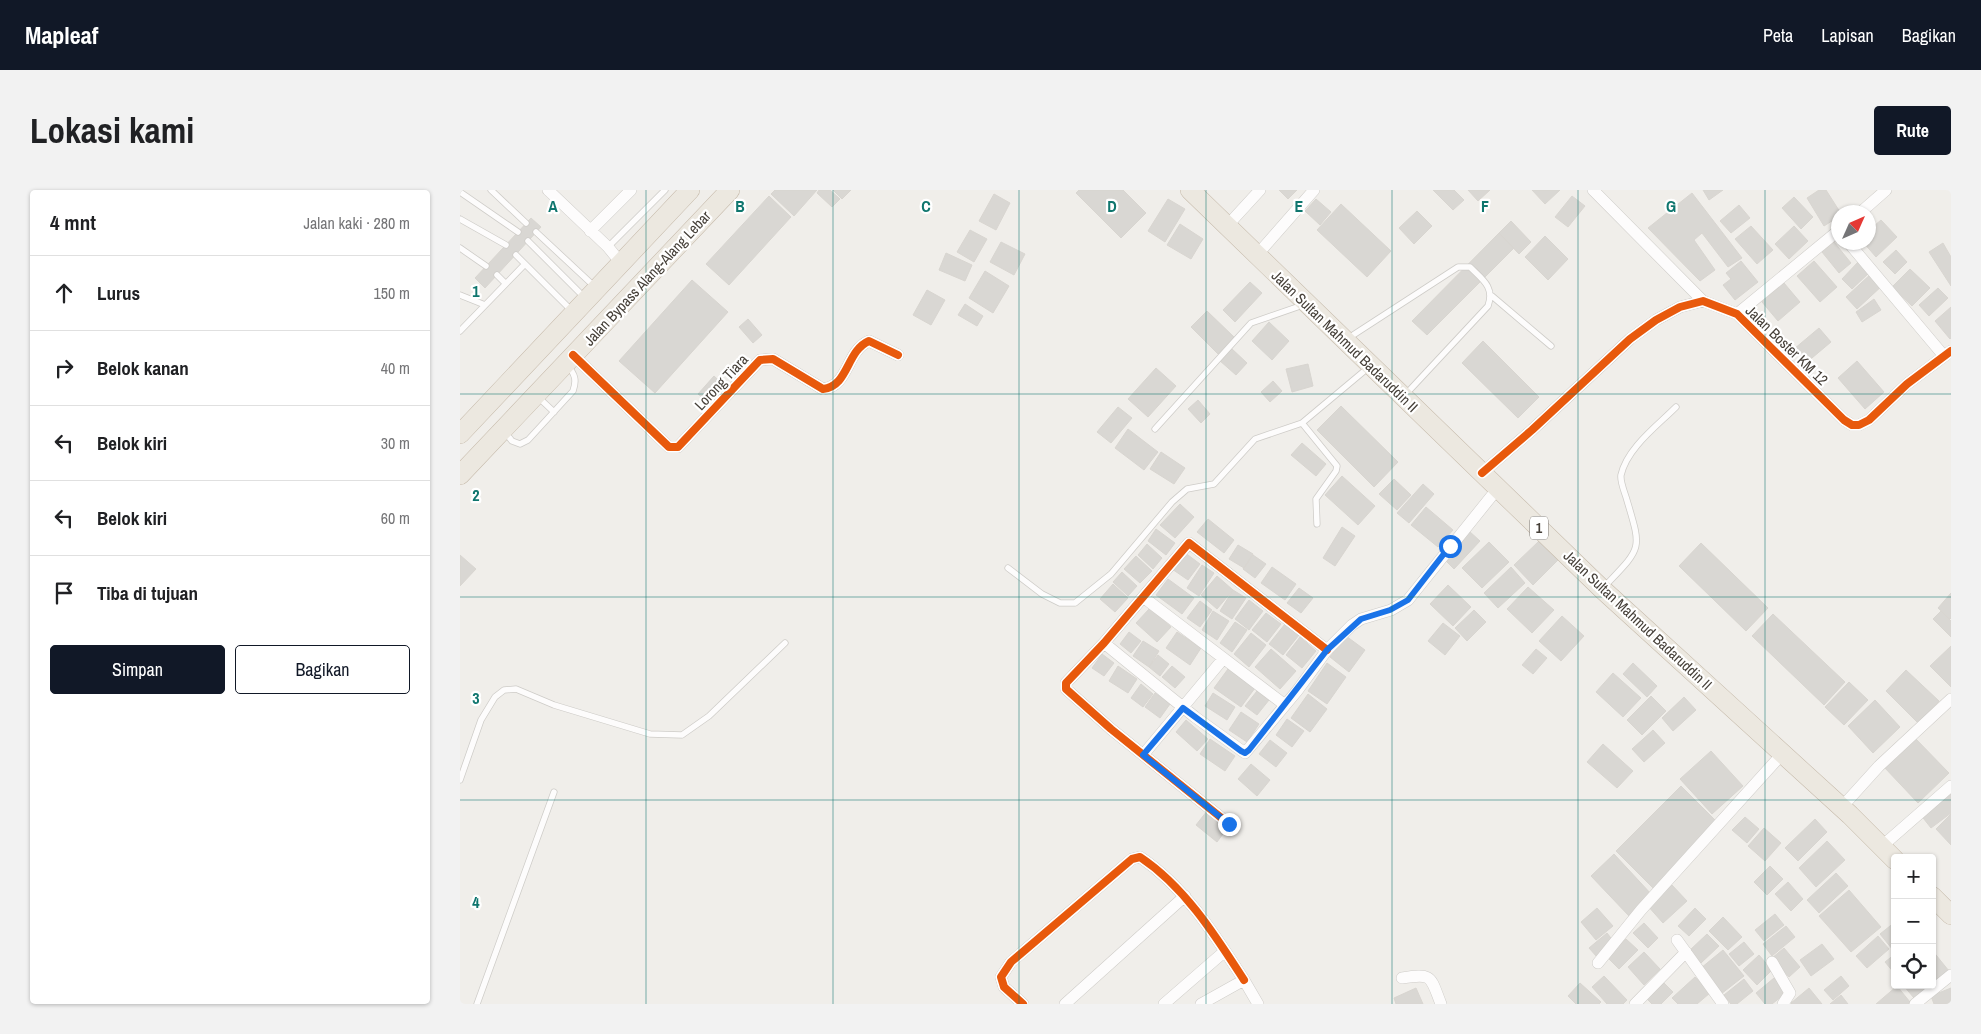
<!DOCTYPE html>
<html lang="id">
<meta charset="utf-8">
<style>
:root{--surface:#fff;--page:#f2f2f2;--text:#202124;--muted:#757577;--line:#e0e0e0;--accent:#111827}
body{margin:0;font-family:"Archivo Narrow",sans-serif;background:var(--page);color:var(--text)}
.controls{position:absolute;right:15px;bottom:15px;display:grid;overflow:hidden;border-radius:5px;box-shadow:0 1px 4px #0004}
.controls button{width:45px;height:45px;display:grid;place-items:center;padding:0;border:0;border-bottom:1px solid var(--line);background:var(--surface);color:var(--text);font:25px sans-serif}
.compass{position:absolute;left:1371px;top:15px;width:45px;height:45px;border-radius:50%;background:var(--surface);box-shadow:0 1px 4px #0004;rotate:45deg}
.stop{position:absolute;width:15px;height:15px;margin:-11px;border:4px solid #1a73e8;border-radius:50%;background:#fff}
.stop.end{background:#1a73e8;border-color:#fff;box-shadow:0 1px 5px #0008}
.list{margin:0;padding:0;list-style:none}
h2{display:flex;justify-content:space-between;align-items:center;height:65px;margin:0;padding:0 20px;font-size:21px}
h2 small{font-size:16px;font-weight:400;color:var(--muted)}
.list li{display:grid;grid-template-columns:32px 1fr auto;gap:15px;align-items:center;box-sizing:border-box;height:75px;padding:0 20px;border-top:1px solid var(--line)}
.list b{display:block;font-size:19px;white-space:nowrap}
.list em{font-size:16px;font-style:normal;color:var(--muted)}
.actions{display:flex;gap:10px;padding:15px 20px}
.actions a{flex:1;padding:11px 0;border:1px solid var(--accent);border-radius:5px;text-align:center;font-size:18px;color:var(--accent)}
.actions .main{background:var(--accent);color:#fff}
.icon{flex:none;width:28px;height:28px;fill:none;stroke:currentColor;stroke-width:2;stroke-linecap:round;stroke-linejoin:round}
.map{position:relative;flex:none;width:1491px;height:814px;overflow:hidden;border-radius:5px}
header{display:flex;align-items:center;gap:30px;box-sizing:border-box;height:70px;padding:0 25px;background:var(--accent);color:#fff}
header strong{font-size:24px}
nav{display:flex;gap:28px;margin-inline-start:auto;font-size:18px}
.intro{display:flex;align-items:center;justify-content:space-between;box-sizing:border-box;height:120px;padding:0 30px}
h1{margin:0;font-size:35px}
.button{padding:12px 22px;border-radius:5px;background:var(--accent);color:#fff;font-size:18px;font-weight:700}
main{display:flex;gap:30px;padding:0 30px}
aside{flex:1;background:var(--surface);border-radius:5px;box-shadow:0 1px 4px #0004}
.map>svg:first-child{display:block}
.building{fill:#d9d7d3;stroke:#d8d5d0}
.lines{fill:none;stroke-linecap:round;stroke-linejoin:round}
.service-casing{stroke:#ceccc8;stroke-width:7}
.minor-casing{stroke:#ceccc8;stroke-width:12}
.trunk-casing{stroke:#c5b9a9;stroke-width:20}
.service{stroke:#fdfcfc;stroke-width:5.5}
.minor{stroke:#fdfcfc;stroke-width:11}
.trunk{stroke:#ece8e0;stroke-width:19}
.cycleway-casing{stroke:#fff;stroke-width:11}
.cycleway{stroke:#e8590c;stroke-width:8}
.route{stroke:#1a73e8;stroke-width:6}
.grid{fill:none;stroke:#0f766e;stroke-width:1;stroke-opacity:0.55}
.labels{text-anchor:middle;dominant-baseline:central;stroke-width:4.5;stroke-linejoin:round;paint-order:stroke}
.shield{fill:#fff;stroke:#7d7974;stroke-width:1}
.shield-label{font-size:14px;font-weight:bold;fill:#453f38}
.street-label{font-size:15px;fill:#453f38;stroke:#fff}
.grid-label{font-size:16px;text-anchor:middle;font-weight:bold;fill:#0f766e;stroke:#fff;stroke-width:4.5;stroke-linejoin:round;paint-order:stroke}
</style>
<header>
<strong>Mapleaf</strong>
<nav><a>Peta</a><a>Lapisan</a><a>Bagikan</a></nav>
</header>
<div class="intro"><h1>Lokasi kami</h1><a class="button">Rute</a></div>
<main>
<aside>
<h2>4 mnt<small>Jalan kaki · 280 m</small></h2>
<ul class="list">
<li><svg class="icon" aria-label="ahead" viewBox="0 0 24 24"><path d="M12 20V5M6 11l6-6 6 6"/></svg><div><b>Lurus</b></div><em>150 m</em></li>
<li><svg class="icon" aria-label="right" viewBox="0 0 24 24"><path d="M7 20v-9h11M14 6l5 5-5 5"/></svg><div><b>Belok kanan</b></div><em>40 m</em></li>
<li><svg class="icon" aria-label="left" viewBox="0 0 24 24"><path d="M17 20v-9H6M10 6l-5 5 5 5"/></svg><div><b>Belok kiri</b></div><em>30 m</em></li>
<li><svg class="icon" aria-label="left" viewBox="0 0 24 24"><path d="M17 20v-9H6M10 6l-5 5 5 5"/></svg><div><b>Belok kiri</b></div><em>60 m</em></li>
<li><svg class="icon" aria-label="arrive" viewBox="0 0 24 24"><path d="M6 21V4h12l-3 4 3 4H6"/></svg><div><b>Tiba di tujuan</b></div></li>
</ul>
<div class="actions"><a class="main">Simpan</a><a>Bagikan</a></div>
</aside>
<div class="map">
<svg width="1491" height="814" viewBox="0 0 1491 814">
<rect width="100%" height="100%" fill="#f0eeea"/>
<path class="building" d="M315 0H357L334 26 311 4Z
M359 0H370L380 9 372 17 357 3Z
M373 0H391L382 9Z
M619 0H663L686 23 661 48 616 3Z
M819 0H837L828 9Z
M973 0H994L1004 10 993 20Z
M1008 0H1030L1018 11Z
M1072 0H1100L1085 14Z
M1243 0H1263L1249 10Z
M1359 0H1366L1380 22 1378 27 1364 36 1347 8Z
M1232 3 1282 68 1268 77 1242 43 1234 50 1255 80 1240 91 1188 38Z
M534 4 550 13 536 40 519 31Z
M309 6 331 27 269 95 246 74Z
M1112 6 1125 16 1108 37 1095 27Z
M1334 7 1353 27 1341 39 1322 18Z
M708 9 725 19 705 52 688 41Z
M856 9 871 22 860 35 845 21Z
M881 14 931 61 907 87 857 40Z
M1279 15 1290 28 1271 43 1260 31Z
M957 21 972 36 954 54 939 38Z
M71 28 81 37 25 98 15 88Z
M1421 30 1437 47 1416 67 1403 52H1408V41Z
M1051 31 1071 52 1059 64 1039 43Z
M720 34 743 49 731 69 707 55Z
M1291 36 1313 60 1297 74 1275 49Z
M1334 36 1348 51 1329 69 1315 54Z
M510 40 527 49 514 72 497 62Z
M1039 43 1054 58 967 145 952 131Z
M1085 46 1108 69 1088 90 1065 67Z
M541 52 565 64 554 85 530 72Z
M1374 52 1391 73 1379 83 1362 62Z
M1483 53 1491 67V96L1469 62Z
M1436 60 1447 72 1435 84 1423 72Z
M486 63 512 75 505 91 479 80Z
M1281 71 1298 92 1275 110 1263 95 1271 89 1266 83Z
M1354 71 1377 97 1360 112 1337 86Z
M1399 71 1410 82 1392 99 1382 89Z
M1450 79 1470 98 1452 116 1432 97Z
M525 81 549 96 533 123 509 108Z
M1413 82 1424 94 1397 119 1386 107Z
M232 90 268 122 195 203 159 171Z
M790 92 802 103 775 132 763 120Z
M1324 93 1340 112 1318 131 1302 112Z
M1478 98 1488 108 1469 126 1459 115Z
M467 100 485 110 471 135 453 125Z
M1414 109 1421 120 1402 132 1396 122Z
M505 114 523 126 517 136 498 125Z
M1491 117V148L1490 149 1475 131Z
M747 121 774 147 758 164 731 137Z
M288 129 302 145 293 153 279 137Z
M809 132 829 151 812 170 792 151Z
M1359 138 1371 152 1346 173 1334 159Z
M1023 151 1079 207 1058 228 1002 173Z
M771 158 787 173 776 185 759 170Z
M1397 171 1424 202 1405 219 1378 188Z
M848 174 853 196 832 202 826 179Z
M696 178 716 196 688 227 668 209Z
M254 186 267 198 251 215 238 204Z
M813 191 822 201 810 212 801 202Z
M738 210 750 224 741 233 728 219Z
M881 216 938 272 914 297 857 240Z
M658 217 672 228 651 253 637 242Z
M668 239 698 262 684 280 655 258Z
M842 253 866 274 856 286 831 265Z
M701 262 725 278 714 294 690 279Z
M882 286 915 316 898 335 865 305Z
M934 289 951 305 937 320 919 304Z
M963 294 974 304 949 333 937 323Z
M720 314 734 327 715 348 700 335Z
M966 317 993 340 978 357 951 335Z
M748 329 774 350 764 363 737 342Z
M882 337 895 346 875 376 863 368Z
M696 339 715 353 706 365 688 351Z
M1009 341 1020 351 994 379 984 369Z
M1079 351 1098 370 1073 395 1054 375Z
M1029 352 1049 372 1022 398 1002 378Z
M1241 353 1308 418 1286 441 1219 376Z
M687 354 702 368 693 379 678 365Z
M778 355 793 364 784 378 769 369Z
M724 362 740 374 728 390 712 379Z
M0 365 16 379 0 396Z
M793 365 806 374 795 388 783 379Z
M676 366 692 381 680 393 664 379Z
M742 375 754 383 739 406 727 398Z
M812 377 836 394 825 410 801 393Z
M1051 377 1065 393 1038 418 1024 403Z
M662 382 677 396 668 406 653 392Z
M757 386 773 400 757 419 741 405Z
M708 389 734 408 722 424 696 405Z
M653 394 668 408 655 422 640 409Z
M988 395 1011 417 993 436 970 414Z
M1068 397 1094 420 1072 443 1047 419Z
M839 398 853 408 841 423 827 413Z
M773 400 786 408 772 429 760 421Z
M1491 403V428L1490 429 1478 418Z
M789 410 803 421 789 440 775 429Z
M740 411 752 420 740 437 727 428Z
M690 418 711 437 697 452 676 433Z
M1014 420 1026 432 1007 451 995 438Z
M753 421 769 431 757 450 742 440Z
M1481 421 1491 431V447L1473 429Z
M806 423 821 434 807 452 792 440Z
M1313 424 1385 492 1364 515 1292 446Z
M1102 426 1124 446 1101 471 1079 451Z
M775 432 787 440 772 462 760 453Z
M983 433 1000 446 985 465 968 451Z
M825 434 839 445 823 465 809 454Z
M669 442 681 451 671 463 660 454Z
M717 442 741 458 730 475 706 458Z
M791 443 806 455 789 477 774 464Z
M886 446 905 460 889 482 870 467Z
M840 447 856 461 842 478 826 465Z
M683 451 699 461 689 477 673 466Z
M1491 456V497L1470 476Z
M811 459 836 481 820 499 795 477Z
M1076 459 1087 468 1073 484 1062 475Z
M642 464 654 473 644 486 632 478Z
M698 465 709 474 700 486 689 477Z
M867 473 886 487 867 514 848 501Z
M1173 473 1197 496 1187 507 1163 484Z
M658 476 677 489 668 503 649 491Z
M712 476 725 487 715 498 702 487Z
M768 479 795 498 781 517 754 498Z
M1446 480 1479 511 1458 533 1426 501Z
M1153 483 1181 508 1163 527 1136 502Z
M1389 492 1408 510 1384 535 1365 517Z
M681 494 693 504 683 517 671 508Z
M797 501 809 510 797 525 785 516Z
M695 503 710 514 700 528 685 517Z
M753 503 775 517 767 530 745 516Z
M848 504 867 519 850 542 831 528Z
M1191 506 1206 521 1182 545 1167 530Z
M1224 507 1236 520 1213 541 1202 528Z
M1415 510 1440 537 1413 563 1388 536Z
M781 522 799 534 787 552 769 540Z
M827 529 844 541 832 557 816 545Z
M726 530 748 549 737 561 716 542Z
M1193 540 1205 553 1184 572 1172 559Z
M1454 547 1489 583 1458 613 1424 577Z
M750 549 775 566 765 581 740 564Z
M810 550 827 563 816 577 799 564Z
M1143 554 1173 581 1157 598 1127 572Z
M1251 561 1283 596 1252 624 1220 589Z
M791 574 810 590 797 606 778 589Z
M1221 596 1258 633 1194 699 1156 661Z
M1491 600V623L1471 638 1460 624Z
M747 621 768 637 757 652 736 635Z
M1491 624V655L1476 639Z
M1285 627 1299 639 1287 653 1272 640Z
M1355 629 1367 642 1338 671 1325 658Z
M1304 638 1321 653 1305 671 1288 656Z
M1367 651 1385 670 1356 697 1339 678Z
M1154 664 1192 705 1169 726 1131 686Z
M1310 676 1323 689 1307 705 1294 692Z
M1376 683 1388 696 1359 723 1347 710Z
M1328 692 1343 709 1331 721 1315 704Z
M1211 694 1227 711 1203 733 1187 715Z
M1389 700 1421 737 1391 762 1359 726Z
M1137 718 1153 736 1136 750 1121 732Z
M1235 718 1246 729 1229 746 1218 736Z
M1315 724 1324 735 1304 751 1295 740Z
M1263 727 1282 747 1268 760 1249 741Z
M1435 732V759L1433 760 1420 744Z
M1184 733 1198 748 1188 758 1173 743Z
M1326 736 1335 747 1312 766 1303 754Z
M1147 743 1154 752 1137 767 1129 758Z
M1247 744 1259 756 1241 773 1229 761Z
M1418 746 1429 759 1407 778 1396 766Z
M1166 749 1178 760 1159 779 1147 767Z
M1284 752 1294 764 1279 776 1269 764Z
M1362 754 1374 769 1351 786 1340 770Z
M1324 758 1340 777 1329 787 1312 768Z
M1263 760 1284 786 1261 804 1241 778Z
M1472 760 1489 781 1472 794Z
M1184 762 1200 779 1184 795 1168 777Z
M1435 764V784L1425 772Z
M1299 765 1312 780 1297 795 1283 780Z
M1144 786 1167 810 1163 814H1147L1132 797Z
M1381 786 1389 796 1373 810 1364 800Z
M1235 787 1250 803 1237 814H1218L1212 808Z
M1314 788 1326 803 1312 814H1305L1296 803Z
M1200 789 1213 802 1201 814H1192L1184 806Z
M1284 789 1293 801 1277 814H1271L1264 805Z
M1120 793 1141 812 1139 814H1116L1108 806Z
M1443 795H1471L1454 808Z
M1437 796 1450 812 1448 814H1416Z
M956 798 963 814H936L934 808Z
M1349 798 1362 814H1332L1331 813Z
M1491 798V814H1474L1471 806Z
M1381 805 1388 814H1370Z"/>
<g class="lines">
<g class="service-casing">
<path id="service" d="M31 0 66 33
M0 2 58 42
M0 29 46 55
M76 42 135 97
M68 51 125 108
M148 57 205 0
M0 58 26 76
M56 65 65 74
M37 85 45 93
M0 105 25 115
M1032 106 1091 156
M0 141 65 74 112 121
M887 149 998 77H1010C1022 89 1035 97 1028 116L946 204
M77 206 94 222
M842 233 877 276 876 281 856 309 857 334
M695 239 791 133 843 115
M44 241 52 251 60 254 68 250 113 201C117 190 115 184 107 175
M548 378 582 404 600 413H615L651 384 712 312 727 299 754 294 795 249 842 233 909 177
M1144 397C1183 356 1182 361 1166 307 1164 301 1160 291 1161 285 1167 258 1197 236 1216 217
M0 590 21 530 35 507 44 500 56 499 94 515 190 544 222 545 249 526 325 453
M17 814 94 602"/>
</g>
<g class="minor-casing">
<path id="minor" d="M88 0 148 57 161 73
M1133 0 1243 111
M1401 22 1426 0
M767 36 800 0
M130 41 171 0
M1388 52 1484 166
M797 65 854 0
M1277 124 1378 41
M113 165 209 257H218L300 170 313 169 363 199C389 196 386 161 409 151L438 165
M1022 283 1072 240 1170 149 1196 130 1220 117 1243 111 1277 124 1384 230 1392 235H1399L1409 230 1447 194 1491 161
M683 407 825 515
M644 453 735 527 785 563 837 501 867 460 892 435 901 429 931 420 948 410 1038 298
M683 565 763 469
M1381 618 1419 576 1491 509
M769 634 651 539 606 499V493L644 453 729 353 867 460
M1421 657 1491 596
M1217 750 1263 814
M1312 772 1330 803 1323 814
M1138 773 1181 720 1323 563
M942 788C973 783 970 786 981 814
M563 814 544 797 541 787 551 772 672 669 680 667C725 697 755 745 784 790
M605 814 725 706
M704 814 765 761
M741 814 784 790 798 814
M1175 814 1226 762
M1455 814 1491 785"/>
</g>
<g class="trunk-casing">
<path id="trunk" d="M730 0 1142 399 1390 625 1435 670
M0 244 230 0
M0 285 270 0
M1472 706 1491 725"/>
</g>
<use href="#service" class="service"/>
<use href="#minor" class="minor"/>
<use href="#trunk" class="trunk"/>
<g class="cycleway-casing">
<path id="cycleway" d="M113 165 209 257H218L300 170 313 169 363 199C389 196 386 161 409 151L438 165
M1022 283 1072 240 1170 149 1196 130 1220 117 1243 111 1277 124 1384 230 1392 235H1399L1409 230 1447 194 1491 161
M769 634 651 539 606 499V493L644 453 729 353 867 460
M563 814 544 797 541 787 551 772 672 669 680 667C725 697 755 745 784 790"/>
</g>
<use href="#cycleway" class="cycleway"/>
</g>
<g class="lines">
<path class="route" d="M769 634 683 565 723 518 781 561 785 563 789 560 867 460 901 429 930 420 948 410 990 356"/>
</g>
<path class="grid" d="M186 0V814M373 0V814M559 0V814M746 0V814M932 0V814M1118 0V814M1305 0V814M0 204H1491M0 407H1491M0 610H1491"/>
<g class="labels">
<rect class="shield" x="1070" y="326.5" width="18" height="23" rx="4"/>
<g class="shield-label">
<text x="1079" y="338">1</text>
</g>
<g class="street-label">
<text transform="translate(187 88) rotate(-47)">Jalan Bypass Alang-Alang Lebar</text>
<text transform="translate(885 151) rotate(44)">Jalan Sultan Mahmud Badaruddin II</text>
<text transform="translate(1327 155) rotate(44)">Jalan Boster KM 12</text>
<text transform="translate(261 192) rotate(-47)">Lorong Tiara</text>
<text transform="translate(1178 430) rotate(43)">Jalan Sultan Mahmud Badaruddin II</text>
</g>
</g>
<g class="grid-label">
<text x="93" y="22">A</text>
<text x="280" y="22">B</text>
<text x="466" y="22">C</text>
<text x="652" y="22">D</text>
<text x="839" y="22">E</text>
<text x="1025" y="22">F</text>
<text x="1211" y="22">G</text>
<text x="16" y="107">1</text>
<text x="16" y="311">2</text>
<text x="16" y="514">3</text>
<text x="16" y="718">4</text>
</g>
</svg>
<div class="controls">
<button>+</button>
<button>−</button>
<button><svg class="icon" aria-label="locate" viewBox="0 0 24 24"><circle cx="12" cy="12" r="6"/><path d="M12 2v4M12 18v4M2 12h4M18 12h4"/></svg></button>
</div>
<svg class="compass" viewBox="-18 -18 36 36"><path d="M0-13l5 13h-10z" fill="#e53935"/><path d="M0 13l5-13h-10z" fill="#757577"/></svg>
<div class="stop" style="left:990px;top:356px"></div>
<div class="stop end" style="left:769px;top:634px"></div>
</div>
</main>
